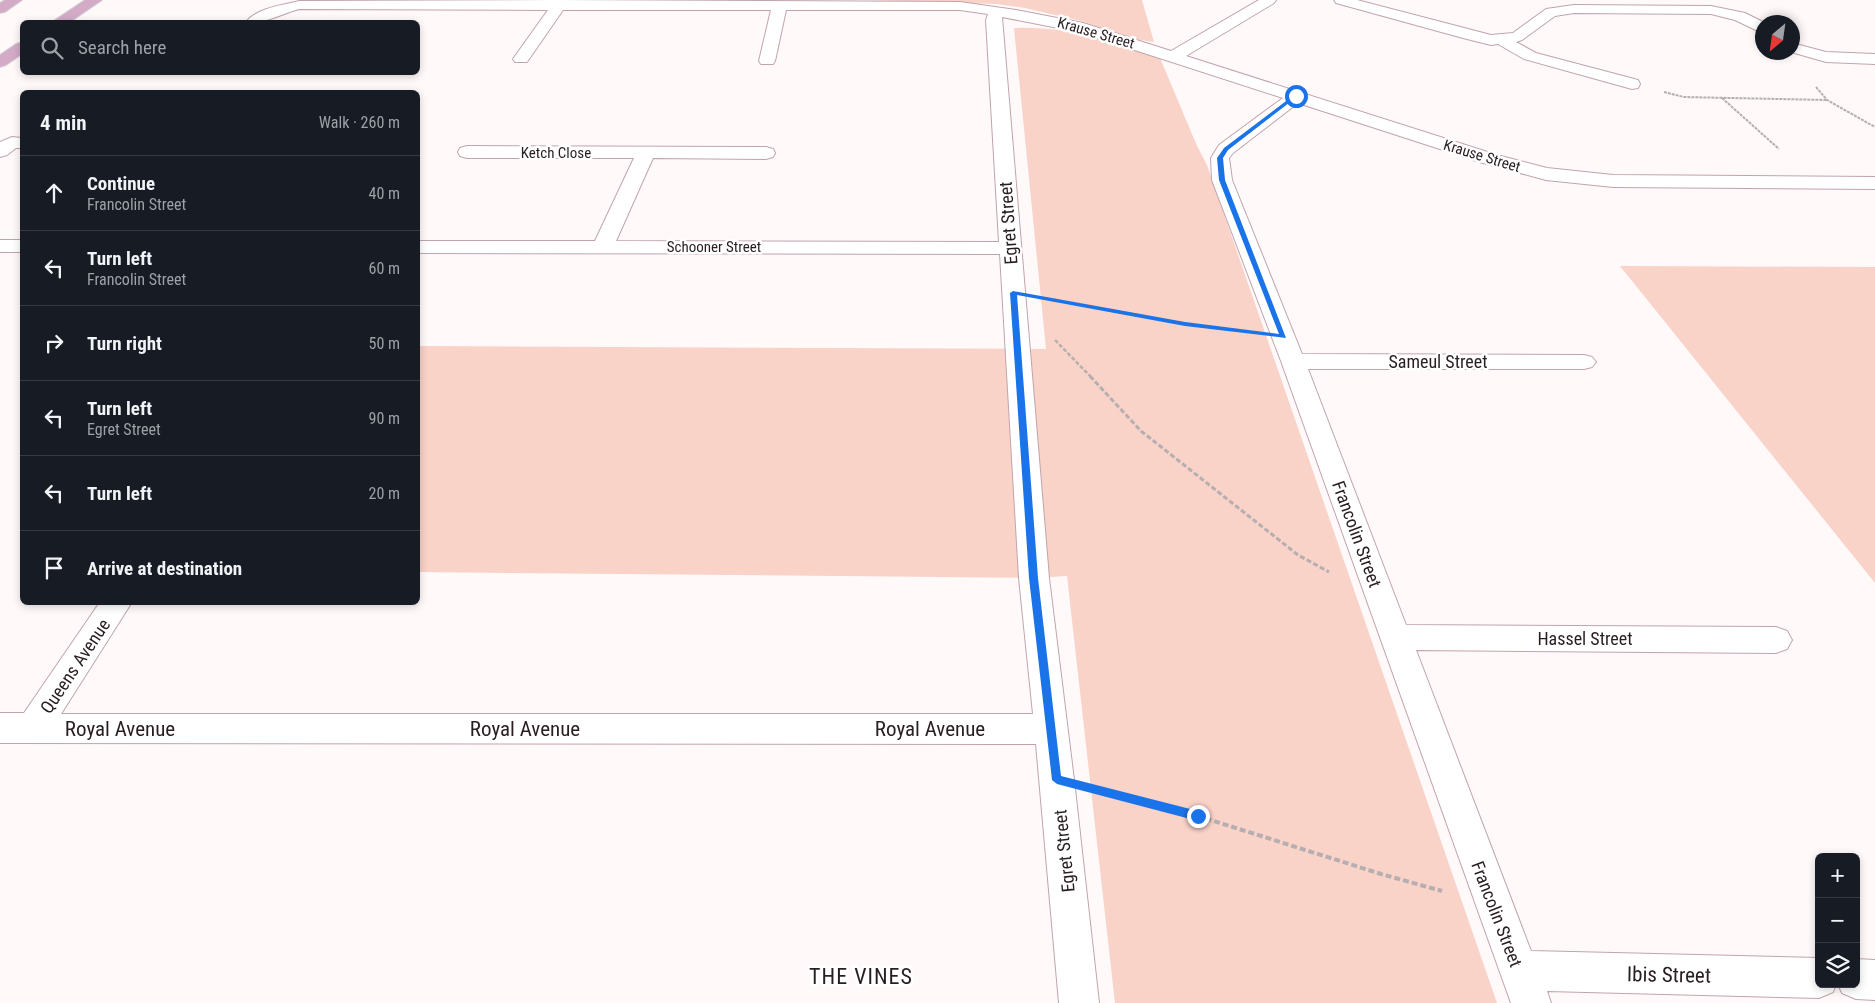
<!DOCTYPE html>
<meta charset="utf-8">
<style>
:root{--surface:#171b24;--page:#242831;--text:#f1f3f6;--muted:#9ea1a6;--line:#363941}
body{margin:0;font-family:"Roboto Condensed",sans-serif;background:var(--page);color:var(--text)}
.controls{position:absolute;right:15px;bottom:15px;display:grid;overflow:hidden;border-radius:8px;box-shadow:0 2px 8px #0003}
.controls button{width:45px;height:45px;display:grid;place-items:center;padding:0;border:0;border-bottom:1px solid var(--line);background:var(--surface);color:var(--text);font:25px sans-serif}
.compass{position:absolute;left:1755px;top:15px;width:45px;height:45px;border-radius:50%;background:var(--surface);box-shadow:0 2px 8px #0003;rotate:209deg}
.stop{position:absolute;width:15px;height:15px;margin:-11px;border:4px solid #1a73e8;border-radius:50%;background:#fff}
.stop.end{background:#1a73e8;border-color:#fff;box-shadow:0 1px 5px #0008}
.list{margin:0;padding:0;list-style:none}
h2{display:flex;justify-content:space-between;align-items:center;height:65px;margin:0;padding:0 20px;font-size:21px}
h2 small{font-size:16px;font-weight:400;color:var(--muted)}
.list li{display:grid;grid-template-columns:32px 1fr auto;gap:15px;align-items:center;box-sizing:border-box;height:75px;padding:0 20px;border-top:1px solid var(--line)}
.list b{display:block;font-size:19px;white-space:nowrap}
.list p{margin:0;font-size:16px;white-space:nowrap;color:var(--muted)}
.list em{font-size:16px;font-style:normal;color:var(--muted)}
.icon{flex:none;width:28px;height:28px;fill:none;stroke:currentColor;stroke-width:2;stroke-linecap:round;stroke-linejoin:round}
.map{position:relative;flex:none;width:1875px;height:1003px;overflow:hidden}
.search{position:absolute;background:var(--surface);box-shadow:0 2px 8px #0003;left:20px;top:20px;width:400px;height:55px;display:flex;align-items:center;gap:12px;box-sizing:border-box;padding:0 18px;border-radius:8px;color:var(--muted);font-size:19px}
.panel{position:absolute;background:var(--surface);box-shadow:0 2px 8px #0003;left:20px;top:90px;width:400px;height:515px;border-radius:8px}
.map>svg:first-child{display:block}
.green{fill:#f9d2c8}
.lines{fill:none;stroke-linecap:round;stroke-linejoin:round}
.lane-casing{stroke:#c0a4ad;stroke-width:2}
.street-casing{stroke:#c0a4ad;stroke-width:2}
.primary-casing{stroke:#d8d6d7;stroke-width:2}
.path-far3{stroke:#b6aeb0;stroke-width:2;stroke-dasharray:3 1;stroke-linecap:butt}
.path-far2{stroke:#b6aeb0;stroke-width:2.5;stroke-dasharray:4 2;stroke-linecap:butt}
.path-far1{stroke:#b6aeb0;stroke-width:3;stroke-dasharray:5 2.5;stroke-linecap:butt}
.path{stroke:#b6aeb0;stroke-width:4;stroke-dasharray:6 3;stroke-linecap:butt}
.lane{fill:#fff;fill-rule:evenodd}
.street{fill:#fff;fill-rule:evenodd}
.primary{fill:#d3abc7;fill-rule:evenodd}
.route{fill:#1a73e8}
.labels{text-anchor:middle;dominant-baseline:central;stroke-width:5;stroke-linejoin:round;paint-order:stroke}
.far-street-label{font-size:15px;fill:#281d21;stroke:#fff}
.street-label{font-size:18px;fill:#281d21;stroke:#fff}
.near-street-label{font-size:21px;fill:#281d21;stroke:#fff}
.near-neighbourhood-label{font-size:22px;letter-spacing:1px;fill:#281d21;stroke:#fff}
</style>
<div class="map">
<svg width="1875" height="1003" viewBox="0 0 1875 1003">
<rect width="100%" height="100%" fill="#fff9fa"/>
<path class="green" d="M866 0H1142L1154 42 1135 39 1081 21 1025 8 996 4Z
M1014 28C1069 26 1109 41 1160 58L1197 146 1207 165 1497 1003H1115L1067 576 1034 578 418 572V346L1046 349Z
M1620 266 1875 267V583Z"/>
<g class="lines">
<g class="lane-casing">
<path id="lane" d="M12 137 22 138V148H16L7 155 0 157V142Z"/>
</g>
<g class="street-casing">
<path id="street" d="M555 0 960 2 1016 10 1083 23 1171 51 1259 0H1276L1274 3 1186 56 1497 155 1547 168 1613 175 1875 177V189L1613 187 1546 180 1483 163 1298 103 1233 153 1229 158 1232 180 1302 354 1584 355 1592 357 1596 362 1592 367 1584 369H1308L1406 625 1776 627 1787 631 1792 640 1787 649 1776 653 1416 650 1531 951 1819 958V984H1836L1833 992 1819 998 1547 991 1551 1003H1511L1281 361 1212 180 1211 158 1219 145 1283 98 1079 32 1002 17 1049 578 1074 780 1099 1003H1059L1036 744 0 743V713H24L100 602H132L61 714H1033L1019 578 1000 254 418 253V241H595L634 158H467L460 156 458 152 460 148 467 146 766 147 773 149 775 153 773 157 766 159 653 158 616 241 999 242 986 20 988 14 960 10H786L775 61 773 64H761L759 61 771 10H563L527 62H515L513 59 548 10 299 9C281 14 265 24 246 22 257 8 283 5 299 1Z
M1334 0H1357L1491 35 1513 33 1546 9 1574 5 1711 6 1745 13 1763 22 1762 33 1735 20 1711 14 1574 13 1555 16 1522 40 1516 42 1536 53 1638 80 1640 84 1638 88 1632 89 1524 59 1498 44 1491 45 1463 38 1336 3Z
M1792 43 1826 52 1875 54V64L1826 62 1791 52H1792Z
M0 240H22V252H0Z
M1856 959 1875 960V1000L1856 999 1842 993 1838 984H1856Z"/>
</g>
<g class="primary-casing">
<path id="primary" d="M5 0H22L5 12 0 13V3Z
M85 0H102L70 22H52Z
M22 42V54L6 65 0 67V55L16 44Z"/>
</g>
<path class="path-far3" d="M1816 87 1827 100 1875 127
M1664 92 1684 97 1827 100
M1722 98 1779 149"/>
<path class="path-far2" d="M1052 300 1185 324 1241 331
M1055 340 1091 377"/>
<path class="path-far1" d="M1090 376 1141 431 1298 555 1329 572"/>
<path class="path" d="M1101 791 1198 816 1381 874 1442 891"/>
<use href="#lane" class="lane"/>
<use href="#street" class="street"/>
<use href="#primary" class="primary"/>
</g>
<path class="route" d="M1294 95 1298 96 1228 150 1223 158 1225 180 1286 338 1185 326 1017 295 1038 578 1061 776 1198 811 1203 816 1198 821 1057 784 1052 780 1029 578 1010 293 1013 291 1185 322 1279 334 1219 180 1217 158 1224 148Z"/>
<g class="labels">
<g class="far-street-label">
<text transform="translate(1096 33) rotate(16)">Krause Street</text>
<text x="556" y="153">Ketch Close</text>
<text transform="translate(1482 156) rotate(17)">Krause Street</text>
<text x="714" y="247">Schooner Street</text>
</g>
<g class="street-label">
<text transform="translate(1008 223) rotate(-94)">Egret Street</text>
<text x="1438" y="361">Sameul Street</text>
<text transform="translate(1357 534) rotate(70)">Francolin Street</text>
<text x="1585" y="638">Hassel Street</text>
<text transform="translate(75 666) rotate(-56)">Queens Avenue</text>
<text transform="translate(1064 851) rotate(-96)">Egret Street</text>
<text transform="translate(1497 914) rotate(69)">Francolin Street</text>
</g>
<g class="near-street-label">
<text x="120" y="729">Royal Avenue</text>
<text x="525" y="729">Royal Avenue</text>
<text x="930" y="729">Royal Avenue</text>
<text transform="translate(1669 975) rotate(1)">Ibis Street</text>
</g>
<g class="near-neighbourhood-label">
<text x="861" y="976">THE VINES</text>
</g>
</g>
</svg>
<div class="controls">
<button>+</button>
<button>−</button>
<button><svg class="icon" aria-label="layers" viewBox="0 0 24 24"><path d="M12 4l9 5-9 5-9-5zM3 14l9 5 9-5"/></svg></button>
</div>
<svg class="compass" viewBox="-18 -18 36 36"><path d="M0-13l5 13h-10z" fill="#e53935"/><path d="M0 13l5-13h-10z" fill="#9ea1a6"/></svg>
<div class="stop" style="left:1296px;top:96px"></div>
<div class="stop end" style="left:1198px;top:816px"></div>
<div class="search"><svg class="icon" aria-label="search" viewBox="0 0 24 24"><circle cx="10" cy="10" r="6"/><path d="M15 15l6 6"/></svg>Search here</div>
<section class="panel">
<h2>4 min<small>Walk · 260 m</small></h2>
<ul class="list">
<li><svg class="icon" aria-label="ahead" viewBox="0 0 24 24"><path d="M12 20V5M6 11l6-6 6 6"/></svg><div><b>Continue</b><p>Francolin Street</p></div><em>40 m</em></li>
<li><svg class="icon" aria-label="left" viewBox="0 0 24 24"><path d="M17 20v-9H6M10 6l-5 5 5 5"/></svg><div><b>Turn left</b><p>Francolin Street</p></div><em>60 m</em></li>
<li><svg class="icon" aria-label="right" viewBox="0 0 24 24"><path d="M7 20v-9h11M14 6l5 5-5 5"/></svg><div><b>Turn right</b></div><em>50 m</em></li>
<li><svg class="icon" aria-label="left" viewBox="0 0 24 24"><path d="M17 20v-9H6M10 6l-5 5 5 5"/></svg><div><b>Turn left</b><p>Egret Street</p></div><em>90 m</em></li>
<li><svg class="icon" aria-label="left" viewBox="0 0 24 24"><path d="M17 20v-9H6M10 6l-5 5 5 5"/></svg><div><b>Turn left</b></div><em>20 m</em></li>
<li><svg class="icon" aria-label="arrive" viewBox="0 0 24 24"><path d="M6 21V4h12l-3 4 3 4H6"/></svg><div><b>Arrive at destination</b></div></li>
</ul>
</section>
</div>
